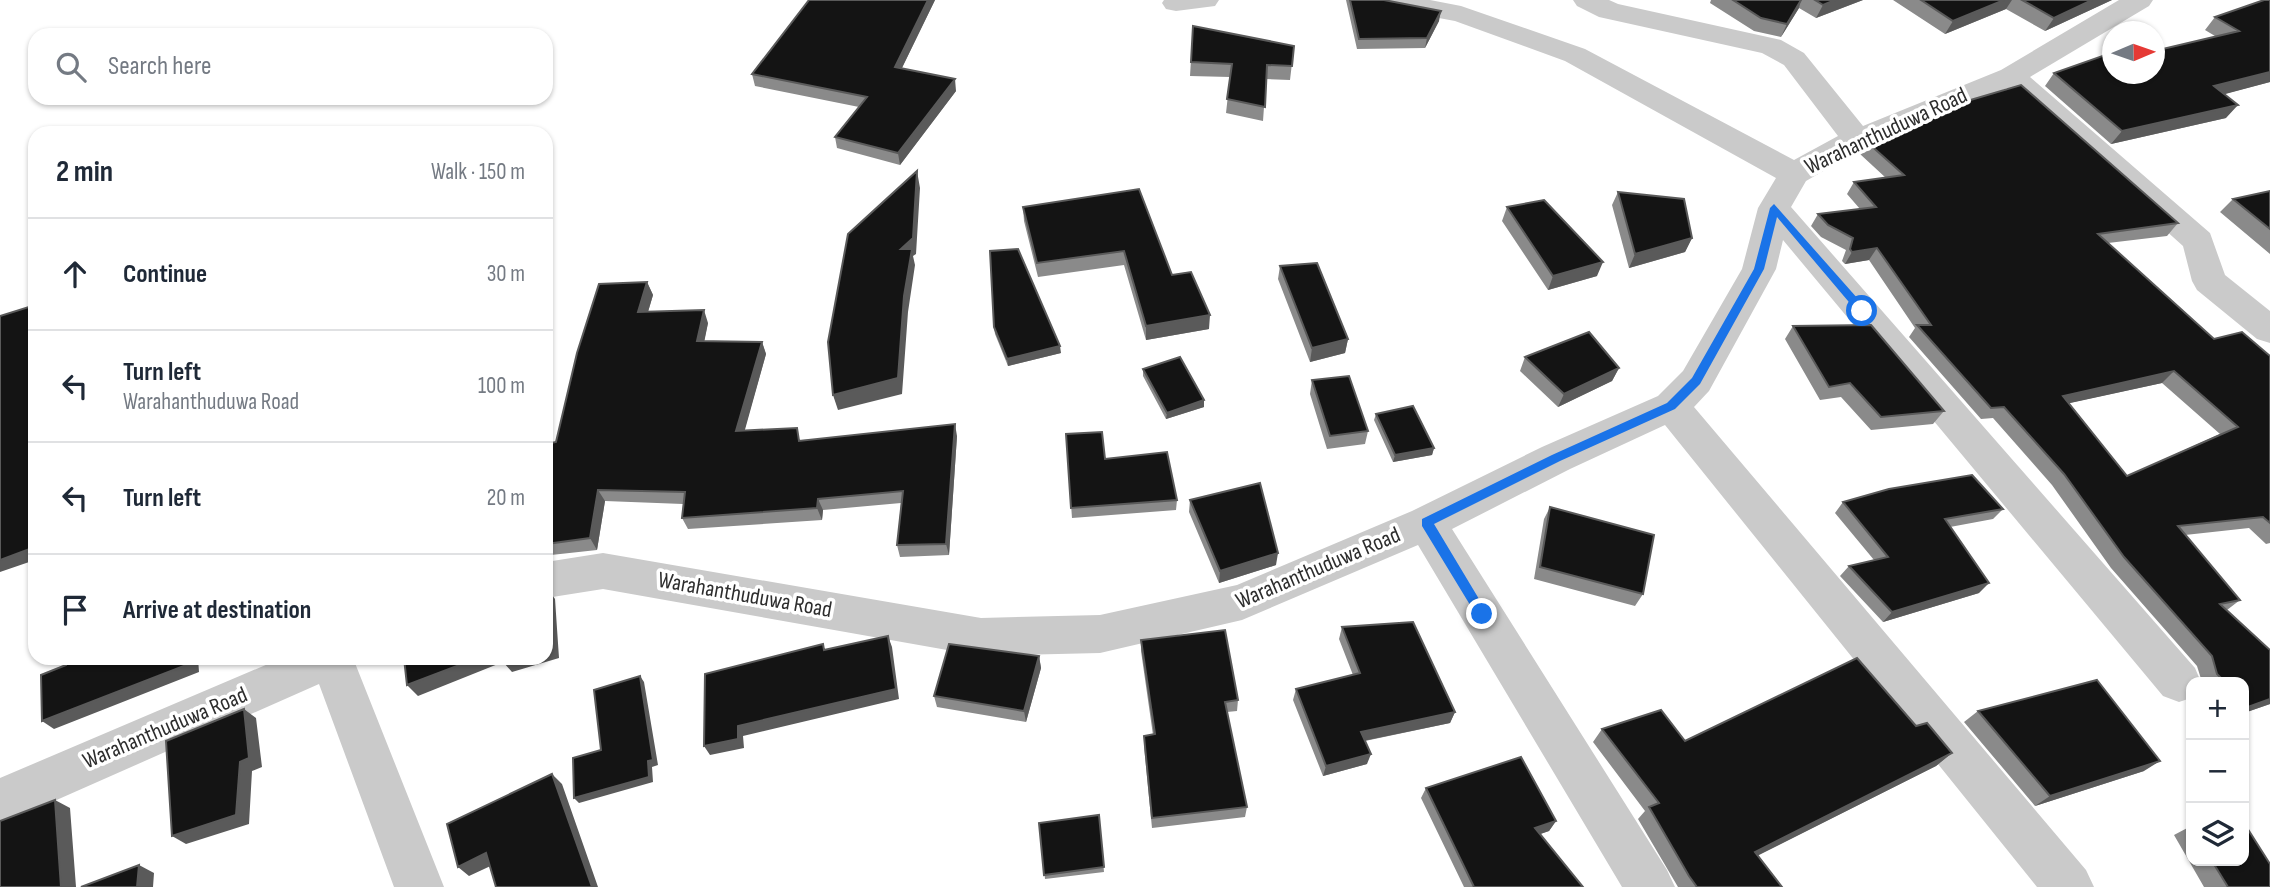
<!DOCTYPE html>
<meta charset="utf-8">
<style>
:root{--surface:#fff;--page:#f2f2f3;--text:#1f2937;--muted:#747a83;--line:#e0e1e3}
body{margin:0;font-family:"Sofia Sans Condensed",sans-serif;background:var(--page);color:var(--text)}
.controls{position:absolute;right:21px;bottom:21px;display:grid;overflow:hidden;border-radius:14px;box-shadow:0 2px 5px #0004}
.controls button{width:63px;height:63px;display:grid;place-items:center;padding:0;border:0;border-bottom:2px solid var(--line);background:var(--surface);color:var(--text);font:35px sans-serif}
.compass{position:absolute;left:2102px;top:21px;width:63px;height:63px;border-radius:50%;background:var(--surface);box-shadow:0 2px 5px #0004;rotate:88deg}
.stop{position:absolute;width:21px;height:21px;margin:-16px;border:5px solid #1a73e8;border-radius:50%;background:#fff}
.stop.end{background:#1a73e8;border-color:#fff;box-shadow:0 2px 7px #0008}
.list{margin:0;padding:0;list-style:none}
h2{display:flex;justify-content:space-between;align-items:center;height:91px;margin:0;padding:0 28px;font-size:30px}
h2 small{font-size:23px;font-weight:400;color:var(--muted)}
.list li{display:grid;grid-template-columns:46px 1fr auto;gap:21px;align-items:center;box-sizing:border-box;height:112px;padding:0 28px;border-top:2px solid var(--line)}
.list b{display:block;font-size:26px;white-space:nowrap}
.list p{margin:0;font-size:23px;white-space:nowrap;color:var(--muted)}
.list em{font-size:23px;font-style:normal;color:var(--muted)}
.icon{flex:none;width:38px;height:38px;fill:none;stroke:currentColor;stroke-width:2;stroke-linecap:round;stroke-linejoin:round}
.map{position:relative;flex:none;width:2270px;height:887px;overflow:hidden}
.search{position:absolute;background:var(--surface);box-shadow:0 2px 5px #0004;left:28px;top:28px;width:525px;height:77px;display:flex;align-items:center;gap:18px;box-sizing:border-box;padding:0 24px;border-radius:21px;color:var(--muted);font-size:26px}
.panel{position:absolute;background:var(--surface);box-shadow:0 2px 5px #0004;left:28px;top:126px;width:525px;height:539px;border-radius:21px}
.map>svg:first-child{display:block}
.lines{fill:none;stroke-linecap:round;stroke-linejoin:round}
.minor{fill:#cacaca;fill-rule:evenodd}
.wall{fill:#8a8a8a;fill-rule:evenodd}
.shaded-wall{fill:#5a5a5a}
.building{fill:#141414;stroke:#5a5a5a;stroke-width:2;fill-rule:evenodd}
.route{fill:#1a73e8}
.labels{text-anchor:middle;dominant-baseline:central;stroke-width:7;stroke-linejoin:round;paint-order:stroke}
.street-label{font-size:23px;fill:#2d2d2d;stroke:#fff}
</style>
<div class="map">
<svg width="2270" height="887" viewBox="0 0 2270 887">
<rect width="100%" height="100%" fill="#fff"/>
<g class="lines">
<path class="minor" d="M1164 0H1219L1215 6 1176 11 1166 9 1162 3Z
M1370 0H1430L1461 6 1585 49 1794 160 1838 136 1784 65 1762 53 1599 17 1577 6 1573 0H1609L1618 4 1781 40 1804 53 1863 126 2001 70 2119 0H2153L2149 6 2030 77 2210 233 2225 275 2270 311V343L2257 339 2197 290 2192 281 2183 246 2007 88 1858 151 1806 181 1791 207 2195 668 2201 682H2191V698L2179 702 2163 696 1783 240 1776 269 1709 391 1694 407 2086 870 2094 887H2037L1665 425 1570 469 1452 529 1667 870 1675 887H1622L1418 545 1242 620 1100 653 981 656 603 589 546 598V562L603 553 981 618 1100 615 1237 585 1412 511 1542 447 1658 396 1683 371 1742 269 1758 208 1776 178 1565 61 1455 21 1374 6Z
M282 658H353L444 887H394L319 684 0 825V778Z"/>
</g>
<path class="wall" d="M809 0H935L902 68 956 91 900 165 837 148 835 137 859 107 755 86 752 74Z
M1346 0H1384L1439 21 1425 48 1357 49Z
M1711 0H1863L1816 18 1799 8 1781 37 1754 31 1710 3Z
M1893 0H2112L2045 31 2006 9 1945 34Z
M2270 0V82L2224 94 2226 118 2111 144 2045 86 2054 73 2112 74 2215 36 2205 30 2215 17Z
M1193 26 1294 46 1290 80 1266 79 1263 121 1226 113 1230 77 1190 76Z
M1867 142 2178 223 2167 236 2108 243 2214 339 2270 356V543L2266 544 2249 528 2185 535 2240 600 2227 610 2270 704 2244 713V682H2202L2197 666 2111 568 2052 485 1993 418 1981 419 1909 337 1915 328 1869 260 1845 264 1842 261 1846 250 1821 237 1811 226 1818 214 1860 209 1847 194 1854 182 1886 178 1860 154ZM2162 383 2220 434 2127 476 2069 403Z
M1139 189 1172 275 1209 329 1146 340 1124 265 1038 277 1024 221 1023 207Z
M2270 191V254L2220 212 2233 199Z
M1618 192 1692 238 1685 252 1629 268 1612 205Z
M1507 207 1597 276 1548 290 1502 221Z
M1280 266 1348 339 1345 353 1310 362 1278 279Z
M647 282 653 295 648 312 708 323 704 341 762 342 766 354 744 431 801 440 957 436 949 555 900 557 897 545 901 503 823 510 822 520 688 529 682 518 683 504 605 501 597 550 551 555V558L546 561V444L556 442Z
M1793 326 1944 411 1933 424 1871 430 1841 397 1820 400 1785 339Z
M994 327 1061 353 1008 366 995 334Z
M1525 357 1619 368 1612 381 1558 407 1520 371Z
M1143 369 1204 407 1166 419 1143 376Z
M1312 380 1368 431 1365 444 1327 449 1310 394Z
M1376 414 1434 448 1432 455 1393 462 1374 420Z
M1066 434 1105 459 1177 500 1176 510 1072 518Z
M1190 500 1276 565 1219 583 1189 512Z
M1843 502 2003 509 1993 519 1950 527 1979 593 1883 622 1840 576 1849 566 1874 560 1835 513Z
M1550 507 1643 594 1635 606 1534 579 1544 519Z
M1342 627 1455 712 1450 723 1365 741 1367 764 1323 776 1293 700 1296 689 1353 675 1339 639Z
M1141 640 1238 700 1237 711 1227 712 1247 807 1245 817 1152 828 1144 746V736L1153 735 1141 651Z
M1039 656 1041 668 1026 722 937 707 934 696Z
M1978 711 2144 771 2035 806 1964 722Z
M1916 726 1952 753 1936 766 1758 855 1782 887H1678L1638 819 1645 811 1593 742 1602 729 1685 741Z
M1426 788 1556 821 1549 831 1540 834 1583 887H1464L1421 798Z
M1099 815 1104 872 1045 879 1039 823Z
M2191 826V861H2244L2270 887H2204L2174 835Z"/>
<path class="shaded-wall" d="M928 0H935L897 78 895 67Z
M1801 0 1799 8 1781 37 1787 24Z
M1835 0H1863L1816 18 1823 5Z
M2004 0H2012L2006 9 1945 34 1953 21Z
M2092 0H2112L2045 31 2054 18Z
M1441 11 1439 21 1425 48 1427 38Z
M2270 72V82L2203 100 2214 86Z
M955 79 956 91 900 165 898 153Z
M2238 105 2226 118 2111 144 2122 131Z
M917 171 920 188 916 254 913 256 915 265 908 312 902 394 838 410 833 395 901 249Z
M1692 238 1685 252 1629 268 1635 254Z
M1877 248 1869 260 1845 264 1852 252Z
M1603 262 1597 276 1548 290 1553 276Z
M647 282 653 295 644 325 638 312Z
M704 310 708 323 702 353 697 341Z
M1210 315 1209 329 1146 340V326Z
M1348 339 1345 353 1310 362 1312 348Z
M762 342 766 354 741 444 736 431Z
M1060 346 1061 353 1008 366 1007 359Z
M1619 368 1612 381 1558 407 1564 394Z
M2174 371 2162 383 2052 407 2063 396Z
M1204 400V407L1166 419 1167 413Z
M35 417V489L31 486 30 418Z
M955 424 957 436 949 555 946 544Z
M1434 448 1432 455 1393 462 1395 455Z
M598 490 605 501 597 550 590 538Z
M818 499 823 510 822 520 817 508Z
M35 547V560L0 572V560Z
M546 548 551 555V558L546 561Z
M1278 553 1276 565 1219 583 1220 571Z
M1989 583 1979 593 1883 622 1892 612Z
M547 588 555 599 559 658 512 672 503 662 418 696 407 685 478 658H546Z
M888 636 892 647 899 699 743 736 744 748 710 755 704 746Z
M1039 656 1041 668 1026 722 1024 711Z
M189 658H198L199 672 54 729 42 721Z
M640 676 644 682 658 765 652 767 653 782 579 803 574 798 649 777Z
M2270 699V704L2244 713V710L2248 707Z
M244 709 256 718 262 767 252 771 249 824 186 844 172 836Z
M1455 712 1450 723 1358 742 1361 732Z
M1952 753 1936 766 1743 863 1755 852Z
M1371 754 1367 764 1323 776 1326 766Z
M2160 761 2144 771 2035 806 2050 796Z
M552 774 562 784 598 887H592Z
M55 800 70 808 76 887H61Z
M1556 821 1549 831 1529 838 1535 828Z
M486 853 497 863 469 876 458 867Z
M139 865 154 873 153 887H137Z"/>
<path class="building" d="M809 0H928L895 67 955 79 898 153 835 137 867 97 752 74Z
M1350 0H1384L1441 11 1427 38 1359 39Z
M1733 0H1801L1787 24 1761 18Z
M1815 0H1835L1823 5Z
M1921 0H2004L1953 21Z
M2022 0H2092L2054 18Z
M2264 0H2270V72L2214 86 2238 105 2122 131 2054 73 2108 54 2112 57V74H2154V51L2239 31 2215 17Z
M1193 26 1294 46 1292 66 1267 65 1265 107 1227 99 1232 64 1191 62Z
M2021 85 2178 223 2098 234 2214 339 2242 332 2270 356V523L2263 517 2178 526 2240 600 2220 604 2270 650V699L2248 707 2244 703V682H2225L2217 674 2212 656 2124 557 2064 474 2004 407 1991 408 1917 325H1931L1877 248 1852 252 1850 249 1853 238 1828 225 1818 214 1876 207 1854 182 1904 175 1867 142 1957 104ZM2174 371 2238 427 2127 476 2063 396Z
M917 171 913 238 901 249H912L904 296 898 378 833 395 828 342 848 234Z
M1139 189 1172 275 1191 272 1210 315 1146 326 1124 251 1037 263 1023 207Z
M2270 191V229L2233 199Z
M1618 192 1684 199 1692 238 1635 254Z
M1544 200 1603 262 1553 276 1507 207Z
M1018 249 1060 346 1007 359 994 327 990 251Z
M1317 263 1348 339 1312 348 1280 266Z
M647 282 638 312 704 310 697 341 762 342 736 431 797 428 799 441 955 424 946 544 897 545 903 491 818 499 817 508 682 518 685 492 598 490 590 538 546 544V444L556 442 577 353 599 284Z
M35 305V417L30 418 31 486 35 485V547L0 560V316Z
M1871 325 1944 411 1881 417 1850 383 1829 387 1793 326Z
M1589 332 1619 368 1564 394 1525 357Z
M1180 357 1204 400 1167 413 1143 369Z
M1349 376 1368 431 1330 436 1312 380Z
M1413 406 1434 448 1395 455 1376 414Z
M1102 432 1105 459 1167 452 1177 500 1071 508 1066 434Z
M1972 475 2003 509 1945 519 1989 583 1892 612 1849 566 1888 557 1843 502 1889 489Z
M1260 483 1278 553 1220 571 1190 500Z
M1550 507 1654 535 1643 594 1540 567Z
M546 588 551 648 546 649Z
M1413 622 1455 712 1361 732 1371 754 1326 766 1296 689 1360 673 1342 627Z
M1225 630 1238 700 1225 702 1247 807 1152 818 1144 736 1155 734 1141 640Z
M888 636 896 689 738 726V739L704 746 705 674 823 644 824 650Z
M949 644 1039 656 1024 711 934 696Z
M66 658H189V664L42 721 41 675 66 665Z
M404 658H478L407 685Z
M503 658H516L503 662Z
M1857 658 1916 726 1927 723 1952 753 1755 852 1782 887H1697L1689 876 1649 807 1659 803 1602 729 1661 710 1685 741Z
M640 676 653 760 648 761 649 777 574 798 573 758 601 750 594 690Z
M2097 680 2160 761 2050 796 1978 711Z
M244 709 249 758 240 762 236 815 172 836 166 741Z
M1521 757 1556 821 1535 828 1583 887H1474L1426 788Z
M552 774 592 887H496L486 853 458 867 447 824Z
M55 800 61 887H0V821Z
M1099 815 1104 867 1044 875 1039 823Z
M2244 823 2270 864V887H2228L2212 861H2244Z
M139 865 137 887H81Z"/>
<path class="route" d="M1774 204 1866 308V314H1859L1777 217 1764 269 1700 384 1675 409 1560 461 1434 524 1488 614 1482 619 1478 618 1422 526V519L1552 455 1667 403 1692 378 1754 269 1770 208Z"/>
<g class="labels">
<g class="street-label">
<text transform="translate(1886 131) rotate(-25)">Warahanthuduwa Road</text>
<text transform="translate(1318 568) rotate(-23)">Warahanthuduwa Road</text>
<text transform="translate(745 595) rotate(10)">Warahanthuduwa Road</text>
<text transform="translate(165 728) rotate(-23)">Warahanthuduwa Road</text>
</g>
</g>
</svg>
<div class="controls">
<button>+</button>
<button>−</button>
<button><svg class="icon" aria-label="layers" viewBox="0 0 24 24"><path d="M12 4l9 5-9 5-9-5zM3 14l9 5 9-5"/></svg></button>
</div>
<svg class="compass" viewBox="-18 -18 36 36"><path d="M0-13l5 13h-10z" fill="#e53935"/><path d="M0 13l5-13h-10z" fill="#747a83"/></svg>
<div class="stop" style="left:1862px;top:311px"></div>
<div class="stop end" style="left:1482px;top:614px"></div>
<div class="search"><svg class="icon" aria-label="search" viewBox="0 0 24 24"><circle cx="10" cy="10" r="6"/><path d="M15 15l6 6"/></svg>Search here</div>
<section class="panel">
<h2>2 min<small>Walk · 150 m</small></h2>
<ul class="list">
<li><svg class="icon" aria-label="ahead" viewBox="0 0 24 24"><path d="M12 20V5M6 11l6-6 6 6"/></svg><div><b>Continue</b></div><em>30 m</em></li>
<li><svg class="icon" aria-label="left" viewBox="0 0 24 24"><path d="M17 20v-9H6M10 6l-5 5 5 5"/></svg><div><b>Turn left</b><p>Warahanthuduwa Road</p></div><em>100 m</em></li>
<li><svg class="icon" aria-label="left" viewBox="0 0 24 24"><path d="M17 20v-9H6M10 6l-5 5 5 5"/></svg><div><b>Turn left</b></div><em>20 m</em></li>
<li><svg class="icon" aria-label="arrive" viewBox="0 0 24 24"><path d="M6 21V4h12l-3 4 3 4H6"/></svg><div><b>Arrive at destination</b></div></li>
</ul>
</section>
</div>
